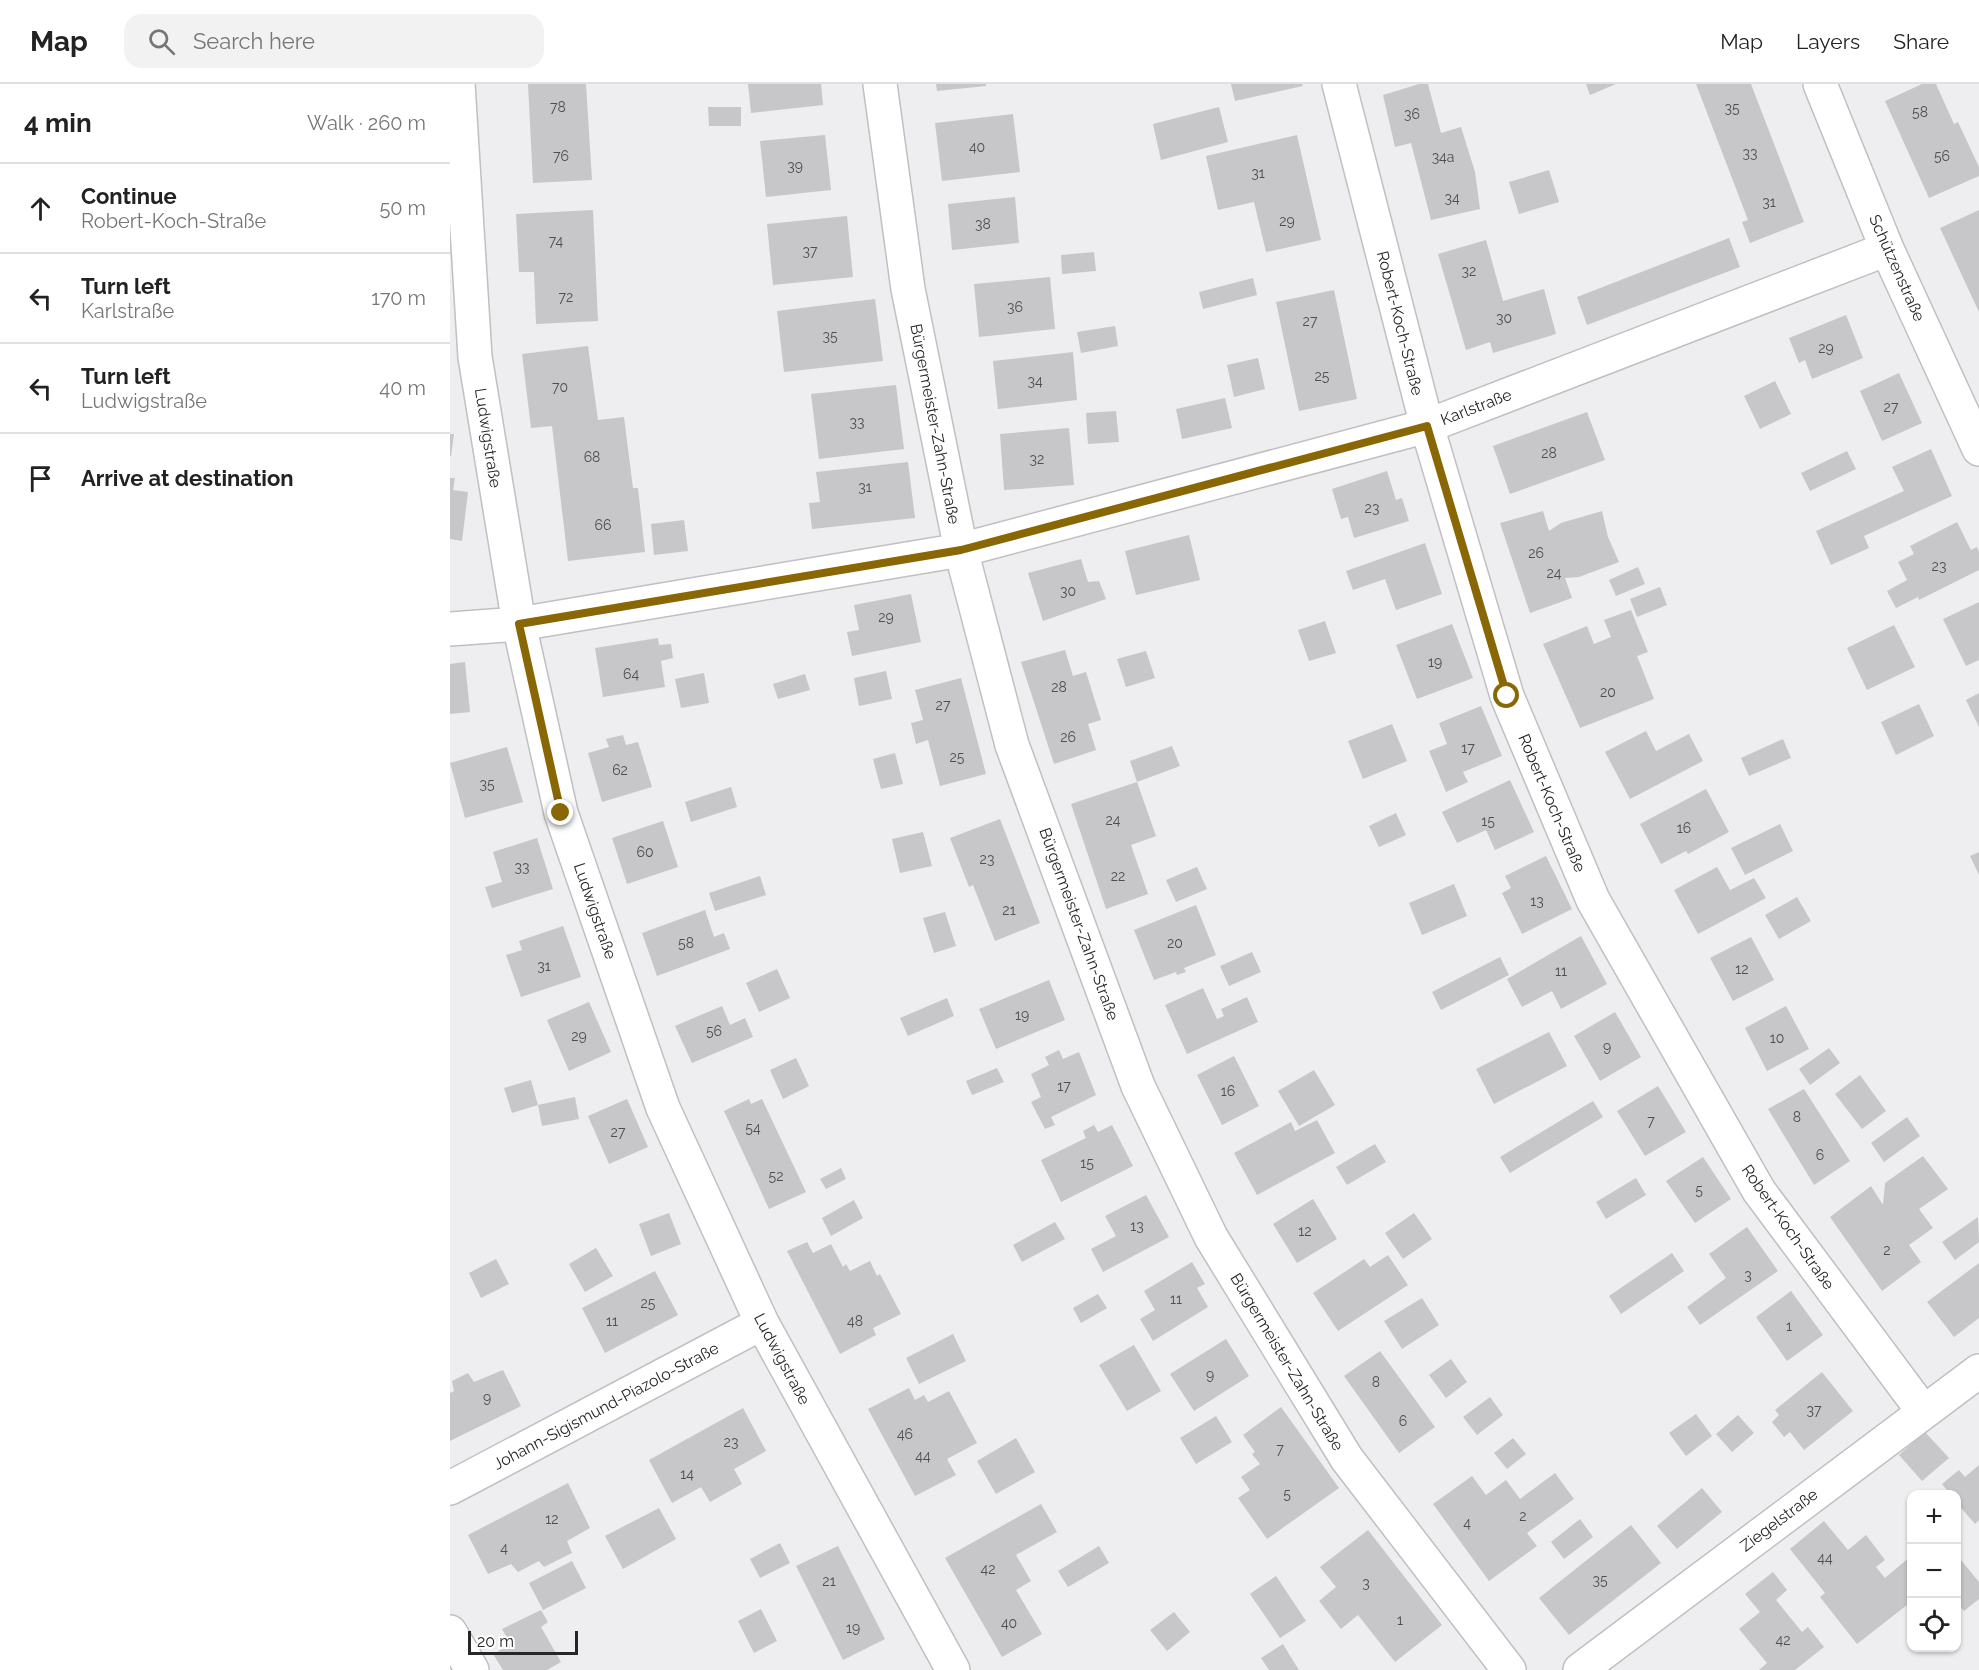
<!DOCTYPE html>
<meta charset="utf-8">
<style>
:root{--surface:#fff;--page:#f2f2f2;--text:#222;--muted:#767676;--line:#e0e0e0}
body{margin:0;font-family:Raleway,sans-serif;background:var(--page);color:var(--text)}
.controls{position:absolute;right:18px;bottom:18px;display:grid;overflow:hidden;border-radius:12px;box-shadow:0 2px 4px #0004}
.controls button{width:54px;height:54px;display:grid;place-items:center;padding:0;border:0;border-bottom:2px solid var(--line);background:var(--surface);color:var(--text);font:30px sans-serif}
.scale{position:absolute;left:18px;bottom:15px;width:110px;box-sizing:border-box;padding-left:6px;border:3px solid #272627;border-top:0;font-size:16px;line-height:21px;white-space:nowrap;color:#272627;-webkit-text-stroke:4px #fff;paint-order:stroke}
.stop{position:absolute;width:18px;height:18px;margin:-14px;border:4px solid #896704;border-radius:50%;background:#fff}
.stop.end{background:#896704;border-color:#fff;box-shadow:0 2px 6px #0008}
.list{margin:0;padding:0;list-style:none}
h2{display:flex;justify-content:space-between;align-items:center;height:78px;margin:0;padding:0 24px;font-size:26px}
h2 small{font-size:20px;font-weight:400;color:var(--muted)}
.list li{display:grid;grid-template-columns:39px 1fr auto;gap:18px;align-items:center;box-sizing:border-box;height:90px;padding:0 24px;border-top:2px solid var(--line)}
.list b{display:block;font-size:22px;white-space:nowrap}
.list p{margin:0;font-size:20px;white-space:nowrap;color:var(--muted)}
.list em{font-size:20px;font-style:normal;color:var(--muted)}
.icon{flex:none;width:33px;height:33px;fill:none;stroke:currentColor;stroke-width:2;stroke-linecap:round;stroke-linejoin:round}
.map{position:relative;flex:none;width:1529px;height:1586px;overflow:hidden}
header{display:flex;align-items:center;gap:36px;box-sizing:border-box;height:84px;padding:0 30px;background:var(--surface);border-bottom:2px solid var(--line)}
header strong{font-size:28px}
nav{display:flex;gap:33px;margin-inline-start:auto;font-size:21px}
.search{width:420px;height:54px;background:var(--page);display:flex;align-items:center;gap:15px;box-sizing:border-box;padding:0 21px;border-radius:18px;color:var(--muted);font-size:22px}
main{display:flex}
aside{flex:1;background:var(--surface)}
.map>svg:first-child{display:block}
.building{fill:#c7c6c9}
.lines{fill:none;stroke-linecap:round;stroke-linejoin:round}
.minor-casing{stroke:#c0bfc2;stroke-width:36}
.minor{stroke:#fff;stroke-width:33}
.route{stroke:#896704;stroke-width:8}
.labels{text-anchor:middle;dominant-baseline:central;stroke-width:4.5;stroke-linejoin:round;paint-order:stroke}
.number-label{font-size:14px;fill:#4f4e50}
.street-label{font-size:16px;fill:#272627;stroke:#fff}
</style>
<header>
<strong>Map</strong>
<div class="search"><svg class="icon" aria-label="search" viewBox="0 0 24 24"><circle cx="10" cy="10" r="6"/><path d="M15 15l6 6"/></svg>Search here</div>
<nav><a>Map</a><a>Layers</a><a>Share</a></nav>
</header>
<main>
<aside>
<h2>4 min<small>Walk · 260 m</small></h2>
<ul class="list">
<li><svg class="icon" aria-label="ahead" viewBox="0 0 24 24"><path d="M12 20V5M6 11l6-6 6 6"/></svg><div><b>Continue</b><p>Robert-Koch-Straße</p></div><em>50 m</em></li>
<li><svg class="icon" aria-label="left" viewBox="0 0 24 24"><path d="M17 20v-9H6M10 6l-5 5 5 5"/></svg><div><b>Turn left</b><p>Karlstraße</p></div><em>170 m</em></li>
<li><svg class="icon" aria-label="left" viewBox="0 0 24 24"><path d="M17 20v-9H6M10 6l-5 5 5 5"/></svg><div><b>Turn left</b><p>Ludwigstraße</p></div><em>40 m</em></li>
<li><svg class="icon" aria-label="arrive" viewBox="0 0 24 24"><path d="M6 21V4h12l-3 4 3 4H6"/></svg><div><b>Arrive at destination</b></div></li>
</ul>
</aside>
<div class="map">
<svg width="1529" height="1586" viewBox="0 0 1529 1586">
<rect width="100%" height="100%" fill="#eeedf0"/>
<path class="building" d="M78 0H136L142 96 83 99Z
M298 0H371L373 21 301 29Z
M486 0H536V2L487 7Z
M781 0H852L853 2 785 17Z
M969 0H978L991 49 1011 43 1025 88 1030 125 981 136 961 59 945 63 933 11Z
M1136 0H1166L1140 11Z
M1246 0H1301L1354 138 1300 159 1292 138 1298 136Z
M1472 0H1486L1504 40 1508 38 1529 83V92L1479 114 1435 17Z
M258 23H291V42H259Z
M769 23 778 58 711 76 703 40Z
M563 30 570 88 492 97 485 39Z
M375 51 381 106 316 113 310 57Z
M847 51 871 156 816 168 804 118 768 126 756 72Z
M1099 86 1109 118 1069 130 1059 98Z
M565 113 569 159 502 166 498 120Z
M143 126 148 237 86 240 84 188H69L66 130Z
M1529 126V228L1490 144Z
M397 132 403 193 323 201 317 140Z
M1279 154 1290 183 1137 241 1127 213Z
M1036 156 1053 217 1094 205 1106 250 1043 269 1040 258 1016 266 988 170Z
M644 168 646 187 612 190 611 171Z
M600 193 605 245 529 253 524 200Z
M803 194 807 211 753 225 749 208Z
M884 206 907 315 849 327 826 218Z
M425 215 433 277 334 288 327 227Z
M1396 231 1413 274 1362 295 1355 276 1349 279 1339 254Z
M665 242 668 262 631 269 627 248Z
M138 262 148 336 174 333 183 404H188L195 468 118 477 102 342 81 344 72 270Z
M623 268 627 316 548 325 543 277Z
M808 274 815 305 784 313 777 281Z
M1449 289 1472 339 1432 357 1410 307Z
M1325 297 1341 330 1310 345 1294 312Z
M446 301 454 365 369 375 361 310Z
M775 314 782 344 732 355 726 325Z
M666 327 669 358 638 360 636 329Z
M1137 328 1155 376 1060 410 1043 362Z
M619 344 624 401 554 406 550 350Z
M0 350H4L1 372H0Z
M1481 365 1502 412 1414 452 1419 464 1381 481 1366 447 1454 407 1442 383Z
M1397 367 1406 385 1360 407 1351 389Z
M458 378 465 434 362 445 359 419 370 418 366 388Z
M937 387 946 416 952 414 959 437 904 454 898 433 891 435 882 405Z
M0 394H5L3 406 18 408 12 457 0 455Z
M1093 427 1099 447 1111 439 1152 427 1158 453 1169 478 1129 493 1115 494 1122 514 1080 529 1050 439Z
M234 436 238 467 204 471 201 440Z
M1507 438 1521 466 1527 463 1529 468V486L1469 516 1468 513 1446 524 1437 507 1457 496 1448 478 1464 470 1460 462Z
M739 451 750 496 686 511 675 467Z
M975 459 992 510 946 526 935 495 903 506 896 487Z
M631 475 638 498 649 497 656 515 593 537 578 489Z
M1188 483 1195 500 1166 512 1159 496Z
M1210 503 1217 521 1187 533 1180 515Z
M461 510 471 558 402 572 397 548 409 546 404 521Z
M1529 518V576L1516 582 1493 535Z
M1181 526 1198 568 1187 572 1204 615 1130 644 1093 560 1137 542 1144 560 1161 553 1154 536Z
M875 537 886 569 859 577 848 546Z
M1002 540 1023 594 967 615 946 561Z
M1444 541 1465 583 1417 606 1397 564Z
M208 554 209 561 221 560 223 574 211 577 215 603 153 613 145 564Z
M615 566 623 592 636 588 651 636 638 640 646 666 604 680 571 578Z
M696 567 705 594 676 603 667 575Z
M15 578 20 628 0 630V580Z
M436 587 442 615 409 622 404 594Z
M254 589 259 619 231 624 225 595Z
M355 590 360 606 328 615 323 600Z
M511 594 536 690 490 702 478 656 466 660 461 639 473 636 465 606Z
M1529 609V643L1516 616Z
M1469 620 1484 652 1446 671 1431 638Z
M1031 622 1052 672 1013 688 1018 698 996 708 979 667 997 660 989 639Z
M942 640 957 677 913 695 898 657Z
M1196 647 1206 667 1239 650 1253 677 1180 715 1155 668Z
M173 651 176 661 188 658 202 703 152 718 138 669 159 663 156 655Z
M1333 655 1341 674 1299 692 1291 674Z
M722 662 730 682 687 698 706 752 681 761 698 810 656 825 621 720 687 698 680 677Z
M57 663 73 718 15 734 0 679Z
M445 669 453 700 431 705 423 675Z
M1060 696 1084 748 1045 766 1036 746 1007 759 992 728Z
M281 703 287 723 241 738 235 718Z
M1256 705 1279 748 1238 770 1236 767 1211 780 1190 740Z
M946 729 956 751 929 763 919 742Z
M550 735 590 839 545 857 523 801 519 803 500 754Z
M213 737 228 783 177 800 162 754Z
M1330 740 1343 767 1295 791 1281 764Z
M473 748 482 782 450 789 442 755Z
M87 754 103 805 42 824 35 803 52 798 43 768Z
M1529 768V791L1520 772Z
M1096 772 1122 825 1072 850 1052 809 1061 804 1055 792Z
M747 783 757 805 726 818 716 796Z
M1267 783 1280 806 1304 794 1316 814 1248 850 1224 806Z
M310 792 316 811 265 827 259 809Z
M1004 800 1017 832 972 851 959 819Z
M1347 813 1361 837 1329 855 1315 831Z
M746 821 766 871 734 884 736 888 727 891 726 888 704 896 684 846Z
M255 826 264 853 274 849 280 865 207 892 192 849Z
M495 828 506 862 484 869 473 834Z
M113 842 131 893 71 913 56 871 72 866 69 857Z
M1131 852 1157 900 1111 925 1102 907 1072 923 1057 895Z
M1301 853 1324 896 1283 917 1260 874Z
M802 868 811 888 779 902 770 882Z
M1050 873 1059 891 991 926 982 908Z
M327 885 340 914 309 928 296 899Z
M599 896 615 936 546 965 529 925Z
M753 904 767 935 774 932 771 925 797 913 808 938 737 970 715 921Z
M497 914 504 932 458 952 450 934Z
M139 918 161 968 119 987 97 936Z
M272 922 280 941 295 934 303 953 242 979 225 942Z
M1336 922 1359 965 1317 987 1295 944Z
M1165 928 1191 973 1150 997 1124 952Z
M1099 948 1117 982 1044 1020 1026 985Z
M1379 964 1390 979 1360 1001 1349 985Z
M609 966 613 975 629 968 646 1011 601 1033 605 1041 595 1045 581 1018 591 1013 581 990 599 981 595 973Z
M784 972 809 1022 772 1041 747 991Z
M346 974 359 1002 333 1015 320 986Z
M547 984 554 998 522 1011 516 997Z
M864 986 885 1021 849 1042 828 1007Z
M1410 991 1436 1027 1412 1045 1385 1010Z
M81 996 88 1021 62 1029 54 1004Z
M1208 1002 1236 1048 1195 1072 1167 1027Z
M1354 1005 1400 1077 1364 1101 1318 1025Z
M125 1013 129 1035 92 1042 88 1021Z
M177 1015 198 1063 159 1080 138 1032Z
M299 1015 301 1020 312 1015 356 1108 319 1125 274 1027Z
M1143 1017 1153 1033 1060 1089 1050 1073Z
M1457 1033 1470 1052 1434 1078 1421 1059Z
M867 1036 885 1069 807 1111 784 1069 841 1038 845 1047Z
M644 1041 648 1048 662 1041 683 1082 611 1118 591 1076 636 1054 633 1047Z
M925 1060 936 1078 897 1101 886 1083Z
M1473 1072 1498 1105 1469 1125 1483 1144 1459 1161 1471 1178 1432 1207 1380 1133 1421 1102 1433 1121 1435 1099Z
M1253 1073 1281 1115 1245 1139 1216 1097Z
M391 1084 396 1095 376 1105 370 1095Z
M1186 1094 1196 1111 1156 1135 1146 1118Z
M696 1111 719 1153 653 1188 641 1165 666 1152 655 1132Z
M863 1115 887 1155 847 1179 823 1140Z
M404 1116 413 1134 381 1152 372 1134Z
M219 1129 231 1160 201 1172 189 1140Z
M964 1129 982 1155 953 1175 935 1149Z
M1528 1133 1529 1158 1505 1176 1492 1158Z
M605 1138 615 1155 572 1178 563 1161Z
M1297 1143 1328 1187 1250 1241 1237 1223 1276 1194 1259 1170Z
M357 1158 363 1169 381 1160 393 1183 396 1180 400 1187 420 1177 427 1192 430 1190 451 1230 423 1244 426 1251 390 1270 337 1167Z
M146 1164 163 1192 135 1208 119 1180Z
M1222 1169 1234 1187 1171 1230 1159 1212Z
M938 1171 958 1201 888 1247 863 1209 914 1175 920 1183Z
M46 1175 59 1200 31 1214 19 1189Z
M742 1178 755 1200 747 1204 758 1223 703 1257 690 1235 705 1226 694 1207Z
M1529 1179V1234L1504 1253 1477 1218Z
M205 1187 228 1231 155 1269 132 1224Z
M1341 1207 1373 1251 1337 1277 1306 1233Z
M648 1210 657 1224 631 1239 623 1224Z
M972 1214 989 1241 952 1265 934 1237Z
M503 1250 516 1277 469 1300 456 1274Z
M776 1255 799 1292 744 1327 720 1290Z
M684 1261 711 1307 677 1327 649 1281Z
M930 1267 985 1343 949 1369 894 1292Z
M1001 1275 1017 1298 996 1314 979 1291Z
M53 1286 71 1322 0 1357V1309L4 1307 2 1297 18 1289 24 1298Z
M1372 1288 1403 1327 1354 1366 1340 1348 1334 1353 1322 1338 1329 1331 1325 1326Z
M459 1304 465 1316 474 1311 478 1318 499 1307 527 1359 497 1375 506 1391 465 1412 418 1325Z
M1040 1313 1053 1331 1027 1351 1013 1333Z
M831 1323 889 1404 817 1455 788 1414 800 1406 791 1393 810 1380 802 1370 805 1368 793 1351Z
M293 1324 316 1367 284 1385 292 1400 260 1418 251 1403 222 1419 199 1376Z
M1246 1330 1262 1352 1236 1372 1219 1349Z
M1288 1331 1304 1349 1282 1368 1266 1350Z
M766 1332 782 1358 746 1380 730 1354Z
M1475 1348 1499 1374 1472 1397 1449 1371Z
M566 1354 585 1388 546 1410 527 1377Z
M1063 1354 1076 1370 1057 1385 1044 1369Z
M1529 1381V1436L1525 1440 1506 1418V1410H1500L1492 1400 1509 1386 1515 1393Z
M1105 1389 1124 1415 1077 1449 1087 1462 1039 1497 983 1420 1022 1392 1036 1411 1056 1396 1070 1415Z
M118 1399 140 1444 117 1457 122 1469 94 1483 89 1477 68 1488 61 1480 38 1490 18 1451Z
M1252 1404 1272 1428 1227 1465 1207 1442Z
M591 1420 607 1448 566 1471 581 1497 566 1506 592 1550 552 1573 495 1474Z
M209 1424 226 1455 173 1485 155 1452Z
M1130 1435 1143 1453 1114 1475 1101 1458Z
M1374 1437 1398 1466 1416 1451 1435 1476 1426 1483 1435 1494 1461 1472V1523L1459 1525 1457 1521 1407 1560 1370 1513 1375 1509 1340 1465Z
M1181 1441 1211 1479 1119 1551 1089 1514Z
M918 1446 992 1541 945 1578 908 1531 891 1545 869 1517 886 1503 870 1483Z
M330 1459 340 1479 310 1494 300 1475Z
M388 1462 435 1555 393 1576 346 1482Z
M649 1462 659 1479 618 1503 608 1487Z
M1506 1470 1529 1498V1515L1514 1527 1506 1518Z
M122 1477 136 1504 93 1526 79 1499Z
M1323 1488 1337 1506 1326 1516 1352 1548 1358 1543 1374 1563 1345 1586H1309L1317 1579 1289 1545 1310 1528 1295 1510Z
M826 1492 856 1537 830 1554 800 1510Z
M311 1525 327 1557 304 1569 288 1537Z
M91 1526 98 1538 91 1543 111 1578 97 1586H53L43 1570 61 1560 52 1545Z
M724 1528 740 1548 717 1567 700 1546Z
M833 1560 842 1575 849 1586H819L811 1574Z"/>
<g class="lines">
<g class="minor-casing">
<path id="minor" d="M8 0 25 273 69 540 111 729 213 1024 312 1239 503 1586
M430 0 458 205 511 466 562 661 688 1002 761 1153 897 1375 1059 1586
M889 0 977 342 1057 612 1143 816 1309 1107 1473 1327
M1370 0 1437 165 1529 365
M0 545 69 540 511 466 977 342 1437 165
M0 1404 312 1239
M0 1548 22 1586
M1130 1586 1529 1287"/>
</g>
<use href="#minor" class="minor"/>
</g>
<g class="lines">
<path class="route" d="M111 729 69 540 511 466 977 342 1057 612"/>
</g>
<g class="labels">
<g class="number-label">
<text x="108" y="23">78</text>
<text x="1282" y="24">35</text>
<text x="1470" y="28">58</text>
<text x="962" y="30">36</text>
<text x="527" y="63">40</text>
<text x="1300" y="69">33</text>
<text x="111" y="72">76</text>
<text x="1492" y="72">56</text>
<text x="993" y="73">34a</text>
<text x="345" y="82">39</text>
<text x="808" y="89">31</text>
<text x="1002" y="114">34</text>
<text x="1319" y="118">31</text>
<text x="837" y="137">29</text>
<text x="533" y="140">38</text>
<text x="106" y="157">74</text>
<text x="360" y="167">37</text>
<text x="1019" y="187">32</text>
<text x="116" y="213">72</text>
<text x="565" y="223">36</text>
<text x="1054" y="234">30</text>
<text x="860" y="237">27</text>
<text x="380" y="252">35</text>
<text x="1376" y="264">29</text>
<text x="872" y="292">25</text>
<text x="585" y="297">34</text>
<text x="110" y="303">70</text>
<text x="1441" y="323">27</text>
<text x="407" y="338">33</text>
<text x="1099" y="369">28</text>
<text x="142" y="373">68</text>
<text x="587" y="375">32</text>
<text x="415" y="403">31</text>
<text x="922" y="424">23</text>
<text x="153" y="441">66</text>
<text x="1086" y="469">26</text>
<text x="1489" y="482">23</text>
<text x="1104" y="489">24</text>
<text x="618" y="507">30</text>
<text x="436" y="533">29</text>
<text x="985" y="578">19</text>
<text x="181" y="590">64</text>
<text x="609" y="603">28</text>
<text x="1158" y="608">20</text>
<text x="493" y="621">27</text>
<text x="618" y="653">26</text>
<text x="1018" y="664">17</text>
<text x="507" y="673">25</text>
<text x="170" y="686">62</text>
<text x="37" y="700">35</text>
<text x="663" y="736">24</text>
<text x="1038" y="737">15</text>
<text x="1234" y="744">16</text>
<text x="195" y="768">60</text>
<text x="537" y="775">23</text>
<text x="72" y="783">33</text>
<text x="668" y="792">22</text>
<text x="1087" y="817">13</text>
<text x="559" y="826">21</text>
<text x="236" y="859">58</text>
<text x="725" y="859">20</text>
<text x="94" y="882">31</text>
<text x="1292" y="885">12</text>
<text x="1111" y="887">11</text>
<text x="572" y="931">19</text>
<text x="264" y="947">56</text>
<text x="129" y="952">29</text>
<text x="1327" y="954">10</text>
<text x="1157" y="963">9</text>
<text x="614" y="1002">17</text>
<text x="778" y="1007">16</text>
<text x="1347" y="1033">8</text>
<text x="1201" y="1037">7</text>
<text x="303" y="1044">54</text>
<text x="168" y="1048">27</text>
<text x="1370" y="1071">6</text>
<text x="637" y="1079">15</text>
<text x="326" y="1092">52</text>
<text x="1249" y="1106">5</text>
<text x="687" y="1142">13</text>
<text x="855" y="1147">12</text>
<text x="1437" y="1166">2</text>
<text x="1298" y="1191">3</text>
<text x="726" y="1215">11</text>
<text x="198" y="1219">25</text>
<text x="162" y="1237">11</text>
<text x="405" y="1237">48</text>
<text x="1339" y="1242">1</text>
<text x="760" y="1291">9</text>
<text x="926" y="1298">8</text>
<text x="37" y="1314">9</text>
<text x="1364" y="1326">37</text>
<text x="953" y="1337">6</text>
<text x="455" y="1350">46</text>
<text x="281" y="1358">23</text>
<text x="830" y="1365">7</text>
<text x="473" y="1372">44</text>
<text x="237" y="1390">14</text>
<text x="837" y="1410">5</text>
<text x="1073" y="1432">2</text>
<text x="102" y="1435">12</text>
<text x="1017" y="1439">4</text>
<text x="54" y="1464">4</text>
<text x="1375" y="1474">44</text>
<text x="538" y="1485">42</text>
<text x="1150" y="1496">35</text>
<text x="379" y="1497">21</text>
<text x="916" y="1499">3</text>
<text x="950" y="1536">1</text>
<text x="559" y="1539">40</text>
<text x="403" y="1544">19</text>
<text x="1333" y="1556">42</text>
</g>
<g class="street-label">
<text transform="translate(1447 184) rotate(66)">Schützenstraße</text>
<text transform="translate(950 239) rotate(76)">Robert-Koch-Straße</text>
<text transform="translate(1026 323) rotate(-21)">Karlstraße</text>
<text transform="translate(485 340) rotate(79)">Bürgermeister-Zahn-Straße</text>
<text transform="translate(38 354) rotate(81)">Ludwigstraße</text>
<text transform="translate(1102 719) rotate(67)">Robert-Koch-Straße</text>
<text transform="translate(145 827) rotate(71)">Ludwigstraße</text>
<text transform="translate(629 840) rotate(70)">Bürgermeister-Zahn-Straße</text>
<text transform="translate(1338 1143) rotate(55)">Robert-Koch-Straße</text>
<text transform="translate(332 1275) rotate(62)">Ludwigstraße</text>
<text transform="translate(837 1278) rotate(59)">Bürgermeister-Zahn-Straße</text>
<text transform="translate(156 1322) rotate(-28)">Johann-Sigismund-Piazolo-Straße</text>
<text transform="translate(1329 1436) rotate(-37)">Ziegelstraße</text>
</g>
</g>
</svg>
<div class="controls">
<button>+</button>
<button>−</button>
<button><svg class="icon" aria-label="locate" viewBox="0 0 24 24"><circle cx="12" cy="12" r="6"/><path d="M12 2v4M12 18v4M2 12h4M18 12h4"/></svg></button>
</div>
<div class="scale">20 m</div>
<div class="stop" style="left:1057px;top:612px"></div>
<div class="stop end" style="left:111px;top:729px"></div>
</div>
</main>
